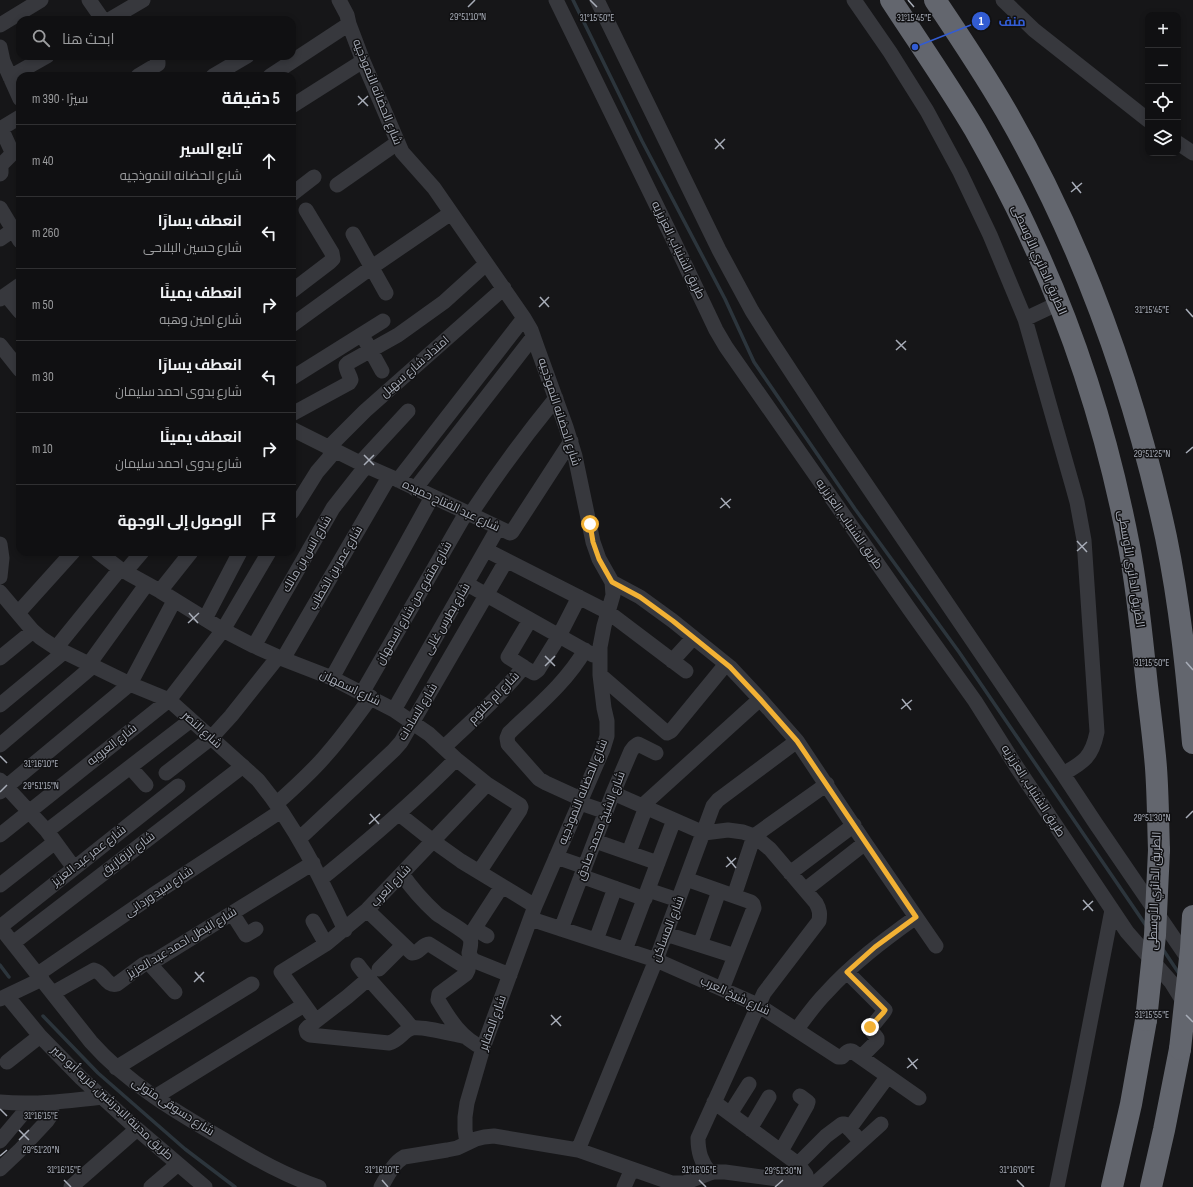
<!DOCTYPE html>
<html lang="ar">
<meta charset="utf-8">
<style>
:root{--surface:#101012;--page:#19191b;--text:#f1f3f6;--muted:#9c9d9f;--line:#303032}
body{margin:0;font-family:"Sofia Sans Condensed",Cairo,sans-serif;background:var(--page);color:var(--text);direction:rtl}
.controls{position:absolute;right:12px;top:12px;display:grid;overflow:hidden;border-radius:8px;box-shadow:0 2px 6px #0003}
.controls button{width:36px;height:36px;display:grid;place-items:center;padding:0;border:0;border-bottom:1px solid var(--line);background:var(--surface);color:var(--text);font:20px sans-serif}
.stop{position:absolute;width:12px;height:12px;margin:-9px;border:3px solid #f2b134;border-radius:50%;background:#fff}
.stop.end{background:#f2b134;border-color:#fff;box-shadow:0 1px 4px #0008}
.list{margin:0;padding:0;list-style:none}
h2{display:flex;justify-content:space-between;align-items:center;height:52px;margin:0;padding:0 16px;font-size:17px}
h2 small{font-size:13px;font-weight:400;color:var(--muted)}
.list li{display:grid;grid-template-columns:26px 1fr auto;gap:12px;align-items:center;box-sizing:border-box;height:72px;padding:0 16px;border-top:1px solid var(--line)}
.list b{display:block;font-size:15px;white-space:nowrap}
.list p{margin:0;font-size:13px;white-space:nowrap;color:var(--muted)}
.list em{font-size:13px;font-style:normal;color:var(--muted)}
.icon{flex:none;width:22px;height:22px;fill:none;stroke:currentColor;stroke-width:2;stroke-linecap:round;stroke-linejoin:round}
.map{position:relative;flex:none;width:1193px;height:1187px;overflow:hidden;direction:ltr}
.search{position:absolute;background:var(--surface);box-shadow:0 2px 6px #0003;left:16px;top:16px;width:280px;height:44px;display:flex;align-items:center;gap:10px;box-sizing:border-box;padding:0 14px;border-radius:12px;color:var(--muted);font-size:15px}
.panel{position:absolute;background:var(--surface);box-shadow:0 2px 6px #0003;left:16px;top:72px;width:280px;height:484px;border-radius:12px;direction:rtl}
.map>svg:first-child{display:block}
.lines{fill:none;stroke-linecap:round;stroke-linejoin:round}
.stream{stroke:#2c353c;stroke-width:3.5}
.minor{stroke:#37383d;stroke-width:15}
.highway{stroke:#63666e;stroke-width:22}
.highway-bridge{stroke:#63666e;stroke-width:22}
.route{stroke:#f2b134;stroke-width:5}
.ticks{fill:none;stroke:#a8adb8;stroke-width:1.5}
.labels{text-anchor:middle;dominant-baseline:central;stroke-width:3;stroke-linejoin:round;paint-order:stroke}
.street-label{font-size:12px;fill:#a8adb8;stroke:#111113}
.ticks-label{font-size:10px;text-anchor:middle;fill:#a8adb8;stroke:#111113;stroke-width:3;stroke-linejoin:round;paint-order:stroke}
.leader{fill:none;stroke:#325cd3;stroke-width:1.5}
.callout-dot{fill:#325cd3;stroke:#111113;stroke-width:1.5}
.mark-label{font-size:12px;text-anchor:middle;font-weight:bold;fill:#fff}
.callout-label{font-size:13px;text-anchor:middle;font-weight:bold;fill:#325cd3;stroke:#111113;stroke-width:3;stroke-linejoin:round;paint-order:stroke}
</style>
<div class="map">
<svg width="1193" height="1187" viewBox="0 0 1193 1187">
<rect width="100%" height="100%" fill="#161618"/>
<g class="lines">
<path class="stream" d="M573 0 642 141 725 299 754 362 855 509 959 652 1147 927
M1162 948 1180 975
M0 965 9 977
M43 1016 98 1073 185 1149 235 1187"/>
<path class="minor" d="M89 0 103 20
M339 0 347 15 349 24 363 61 402 152 434 188 524 318 531 330 537 347 566 427 575 456 593 542 599 559 612 582 613 595 604 626 600 647V675L604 708 607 721V736L603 749 535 906 483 1048 467 1103 465 1117V1130L467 1143
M556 0 670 233 716 330 726 347 910 610 975 701 1016 766 1127 932 1171 982 1186 1006
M597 0 719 250 752 311 771 341 834 437 1063 774 1096 824 1191 963
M854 0 890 52 927 111 960 172 990 235 1025 319 1072 484 1077 502 1084 540 1097 732C1092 757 1084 762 1063 774
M1003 0 1034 30 1148 120
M109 20 143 0
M0 25 41 0
M0 47 3 61 20 99
M138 76 158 64V62L156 56
M213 76 247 56
M270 76 349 24
M10 77 47 56
M292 106 363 61
M0 129 20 117
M1178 143 1193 153
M0 174 1 173V165L11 155 12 152 1 128
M337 185 397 143
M292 194 314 177
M0 208 20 241
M353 234 386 293
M0 239 13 230
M292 291 330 262 333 259 332 253 306 210
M6 295 20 312
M0 299 20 285
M1025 319 1059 303
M292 325 372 267 451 213
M366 342 382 371
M0 345 20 370
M292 378 383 321
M292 414 349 383 351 380C350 375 346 371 346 365L348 363 398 335 444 302 486 264
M292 429 366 466 398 480 510 533 512 532 571 441
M328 448 365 411 504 288
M360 463 408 411
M398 480 524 318
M415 489 533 337
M292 512 317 472 335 451
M470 515C497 474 525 436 556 398
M0 544 2 558 0 577
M486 550 608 612 686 671
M98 552 120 569 160 591 223 630 254 646 283 659 332 678 394 710 429 734 456 759 487 784 520 805 521 807 520 810 479 872
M125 572 142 552
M612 582 640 597 673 621 730 667 760 699 797 741 865 843 936 946
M467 584 593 655
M160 591 191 552
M0 592 33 631 41 638 56 648 130 684 169 700 258 780C296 826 320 877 345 930
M18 613 73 552
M205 619 240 552
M254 646 333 508 366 466
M56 648 120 569
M0 658 33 631
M283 659 389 477
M672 661 693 638
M89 664 146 585
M524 667 508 657 530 620
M600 675 667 733 671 731 726 664
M332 678 432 497
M362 693 466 513
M0 705 64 652
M394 710 498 528
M0 745 93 666
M444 747C471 722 499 697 522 669L525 668 534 673 538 670 559 636 579 597
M130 767 146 785
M166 773 211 738 231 716 278 657
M0 780 47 831 74 868
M0 792 130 684 174 601
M613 793 704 833 728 830 743 832 754 836 770 849 816 903C820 910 820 914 819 921L764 993 698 1138C698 1152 701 1162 710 1173
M581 799 546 783 539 779 508 744 507 738 509 733C536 707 566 683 585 650
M580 803 606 812
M276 804C294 788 312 772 327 754 343 736 357 716 371 697
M642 806 760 699
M399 814 433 841 461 861 535 906
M47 831 191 720
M0 835 169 700 223 630 269 552
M299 839 394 750 401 742 506 561
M595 841 658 863
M629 852 646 807
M556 857 585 867
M790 873 854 825
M402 874C412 889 424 902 437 914 444 919 467 932 470 938 472 943 470 948 469 953L472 959 475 961 510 975
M581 876 645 899
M321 879C368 841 414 802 456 759
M686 879 751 902 753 904 754 908 722 989
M0 885 55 842
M648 890 678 900
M805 890 865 843
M734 896 754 836 827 784
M367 910 412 953C419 954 422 944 429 944L467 968 468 970 466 974 439 994 438 1000C450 1020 461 1038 483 1048
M232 913 246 935 256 929
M531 919 656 960 758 1005 838 1057H842C846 1053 848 1050 852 1051L919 1098
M313 921 326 944
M0 927 91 1042C128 1084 178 1113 226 1141 256 1159 286 1176 319 1187
M0 927 178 786
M475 929 487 936
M561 929 613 793 631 751 634 747 638 744 656 753
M666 934 735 956
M469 937 502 886
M596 940 615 888
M13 943 243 766
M700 945 719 891
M625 950 674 820
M148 962 175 992
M358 965C374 987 395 1006 412 1028
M379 969 403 945
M847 972 885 1010 883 1013 870 1029 877 1038V1041L861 1057
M38 974 156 893 281 811
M368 979 347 997 308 1027 306 1029 307 1033 310 1035 389 1043C400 1040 403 1030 413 1028 422 1026 452 1034 463 1036
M53 993 94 970C104 972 106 987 117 984L144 964 156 960 313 863
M7 996 40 1036 81 1078 137 1129 205 1187
M0 999 42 979
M316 1021 281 972 326 944 367 910 487 784
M797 1029C806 1017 815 1004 826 993 852 964 884 940 916 917
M7 1062 40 1036
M116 1068 252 984
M155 1097 304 1005
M0 1102C35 1105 68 1101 102 1097
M714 1102 798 1164 806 1175 809 1187
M730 1114 749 1084
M750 1129 769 1097
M849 1129 888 1076
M0 1141 31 1104
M578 1150 656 960 713 806 718 800 797 741
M781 1151 807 1105 808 1102 800 1096
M798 1164 826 1136 842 1124H845L861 1142
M0 1169 19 1151 47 1121C52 1115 52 1111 52 1103
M71 1187 137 1129
M151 1187 178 1164
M381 1187C388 1176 392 1164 404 1157L447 1150 457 1148 476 1139 484 1137 494 1136 578 1150 672 1183H684L710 1173 714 1172H725L785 1180 794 1182 806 1187
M624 1187 632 1169
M811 1187 881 1124
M1057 1187 1078 1085 1112 910"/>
<path class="highway" d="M891 0C919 43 949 86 975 130 996 167 1016 205 1033 243 1078 340 1109 442 1129 546 1138 593 1142 640 1147 686 1150 713 1154 741 1156 768 1158 795 1158 822 1159 850
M935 0C960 37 984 73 1006 111 1082 243 1134 389 1166 537 1180 605 1187 674 1193 743
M1112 1187 1131 1104 1146 1020
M1151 1187 1164 1130 1180 1049"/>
<path class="highway-bridge" d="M1146 1020 1155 935 1159 850
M1180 1049 1191 949 1193 916"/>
</g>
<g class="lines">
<path class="route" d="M590 524 593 542 599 559 612 582 640 597 673 621 730 667 760 699 797 741 916 917 875 947 847 972 885 1010 883 1013 870 1027"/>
</g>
<path class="ticks" d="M590 0 597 7M908 0 914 7M468 7 475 0M358 96 368 106M358 105 368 96M715 139 724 149M715 149 725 139M1072 182 1081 193M1071 192 1082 183M540 297 549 307M539 307 549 297M1186 309 1193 317M896 340 906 350M896 350 906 341M1186 453 1193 447M364 455 374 465M364 465 374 455M721 498 730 508M720 508 731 499M1077 541 1087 552M1077 551 1087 542M189 613 198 623M188 623 199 613M545 656 555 666M1186 662 1193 670M545 666 555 656M902 699 911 710M901 709 912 700M0 756 7 763M0 792 7 785M370 814 379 824M1186 818 1193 811M369 824 380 814M727 857 736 868M726 867 736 858M1083 900 1093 911M1083 910 1093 901M195 972 204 982M194 982 204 972M551 1015 561 1026M1186 1015 1193 1022M551 1025 561 1016M908 1058 917 1069M907 1068 918 1059M0 1109 7 1116M19 1130 29 1140M19 1140 29 1130M0 1156 7 1150M64 1180 71 1187M382 1180 388 1187M699 1180 706 1187M1017 1180 1024 1187M775 1187 783 1180"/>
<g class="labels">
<g class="street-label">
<text transform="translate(377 92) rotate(68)">شارع الحضانه النموذجيه</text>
<text transform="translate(678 250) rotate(64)">طريق الشنباب, العزيزيه</text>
<text transform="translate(1039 260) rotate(66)">الطريق الدائري الأوسطى</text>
<text transform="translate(415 367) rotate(-41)">امتداد شارع سهيل</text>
<text transform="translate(559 412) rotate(72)">شارع الحضانه النموذجيه</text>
<text transform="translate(451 506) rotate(25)">شارع عبد الفتاح حميده</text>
<text transform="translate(849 524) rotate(55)">طريق الشنباب, العزيزيه</text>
<text transform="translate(307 554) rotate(-60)">شارع انس بن مالك</text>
<text transform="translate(336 568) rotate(-60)">شارع عمر بن الخطاب</text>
<text transform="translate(1131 569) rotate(81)">الطريق الدائري الأوسطى</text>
<text transform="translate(414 603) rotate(-60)">شارع متفرع من شارع اسمهان</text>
<text transform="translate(447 619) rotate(-60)">شارع بطرس غالى</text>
<text transform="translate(350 688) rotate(26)">شارع اسمهان</text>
<text transform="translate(494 698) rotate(-46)">شارع ام كلثوم</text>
<text transform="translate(418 712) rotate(-59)">شارع السادات</text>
<text transform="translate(202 730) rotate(42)">شارع النصر</text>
<text transform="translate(112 745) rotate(-38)">شارع العروبه</text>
<text transform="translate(1033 791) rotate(57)">طريق الشنباب, العزيزيه</text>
<text transform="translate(583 792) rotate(-68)">شارع الحضانه النموذجيه</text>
<text transform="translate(601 826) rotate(-69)">شارع الشيخ محمد صادق</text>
<text transform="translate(128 854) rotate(-37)">شارع الزقازيق</text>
<text transform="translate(89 856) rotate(-38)">شارع عمر عبد العزيز</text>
<text transform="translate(391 886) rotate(-47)">شارع العرب</text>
<text transform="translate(1155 891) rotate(-88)">الطريق الدائري الأوسطى</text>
<text transform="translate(159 892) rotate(-34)">شارع سيد وردانى</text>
<text transform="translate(668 929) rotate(-69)">شارع المساكن</text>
<text transform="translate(182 943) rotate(-31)">شارع البطل احمد عبد العزيز</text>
<text transform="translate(735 996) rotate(25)">شارع شيخ العرب</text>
<text transform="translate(493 1023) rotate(-70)">شارع المقابر</text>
<text transform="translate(112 1103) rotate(43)">طريق مدينة البدرشين, قريه أبو صير</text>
<text transform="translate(173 1107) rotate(33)">شارع دسوقى متولى</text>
</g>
</g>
<g class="ticks-label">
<text x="468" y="20">29°51'10"N</text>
<text x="597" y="21">31°15'50"E</text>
<text x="914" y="21">31°15'45"E</text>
<text x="1152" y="313">31°15'45"E</text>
<text x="1152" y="457">29°51'25"N</text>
<text x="1152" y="666">31°15'50"E</text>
<text x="41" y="767">31°16'10"E</text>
<text x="41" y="789">29°51'15"N</text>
<text x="1152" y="821">29°51'30"N</text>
<text x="1152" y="1018">31°15'55"E</text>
<text x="41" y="1119">31°16'15"E</text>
<text x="41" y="1153">29°51'20"N</text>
<text x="64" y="1173">31°16'15"E</text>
<text x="382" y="1173">31°16'10"E</text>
<text x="699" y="1173">31°16'05"E</text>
<text x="1017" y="1173">31°16'00"E</text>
<text x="783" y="1174">29°51'30"N</text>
</g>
<path class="leader" d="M915 47L981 21"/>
<g class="callout-dot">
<circle cx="915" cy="47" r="4"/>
<circle cx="981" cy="21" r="10"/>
</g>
<g class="mark-label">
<text x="981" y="25">1</text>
</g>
<g class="callout-label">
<text x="1012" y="26">منف</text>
</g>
</svg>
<div class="controls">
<button>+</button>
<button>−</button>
<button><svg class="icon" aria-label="locate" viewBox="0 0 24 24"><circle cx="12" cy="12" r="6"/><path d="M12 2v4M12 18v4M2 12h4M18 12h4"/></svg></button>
<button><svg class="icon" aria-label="layers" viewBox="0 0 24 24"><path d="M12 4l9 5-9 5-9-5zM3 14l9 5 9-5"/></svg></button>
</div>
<div class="stop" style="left:590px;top:524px"></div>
<div class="stop end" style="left:870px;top:1027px"></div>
<div class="search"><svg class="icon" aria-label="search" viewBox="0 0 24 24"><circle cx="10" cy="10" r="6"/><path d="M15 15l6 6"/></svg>ابحث هنا</div>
<section class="panel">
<h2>5 دقيقة<small>سيرًا · 390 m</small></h2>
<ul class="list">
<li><svg class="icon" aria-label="ahead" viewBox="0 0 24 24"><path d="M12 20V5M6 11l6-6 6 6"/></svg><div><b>تابع السير</b><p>شارع الحضانه النموذجيه</p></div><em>40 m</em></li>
<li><svg class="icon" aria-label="left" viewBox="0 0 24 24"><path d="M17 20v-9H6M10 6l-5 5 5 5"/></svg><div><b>انعطف يسارًا</b><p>شارع حسين البلاحى</p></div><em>260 m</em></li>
<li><svg class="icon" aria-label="right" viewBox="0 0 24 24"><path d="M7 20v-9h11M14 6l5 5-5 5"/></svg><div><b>انعطف يمينًا</b><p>شارع امين وهبه</p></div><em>50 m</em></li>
<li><svg class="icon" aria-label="left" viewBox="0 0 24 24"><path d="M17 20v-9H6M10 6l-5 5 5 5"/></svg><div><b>انعطف يسارًا</b><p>شارع بدوى احمد سليمان</p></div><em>30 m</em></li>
<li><svg class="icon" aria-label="right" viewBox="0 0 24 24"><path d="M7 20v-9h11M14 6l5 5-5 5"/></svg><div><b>انعطف يمينًا</b><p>شارع بدوى احمد سليمان</p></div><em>10 m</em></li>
<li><svg class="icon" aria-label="arrive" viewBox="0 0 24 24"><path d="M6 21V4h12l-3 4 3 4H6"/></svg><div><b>الوصول إلى الوجهة</b></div></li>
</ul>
</section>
</div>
